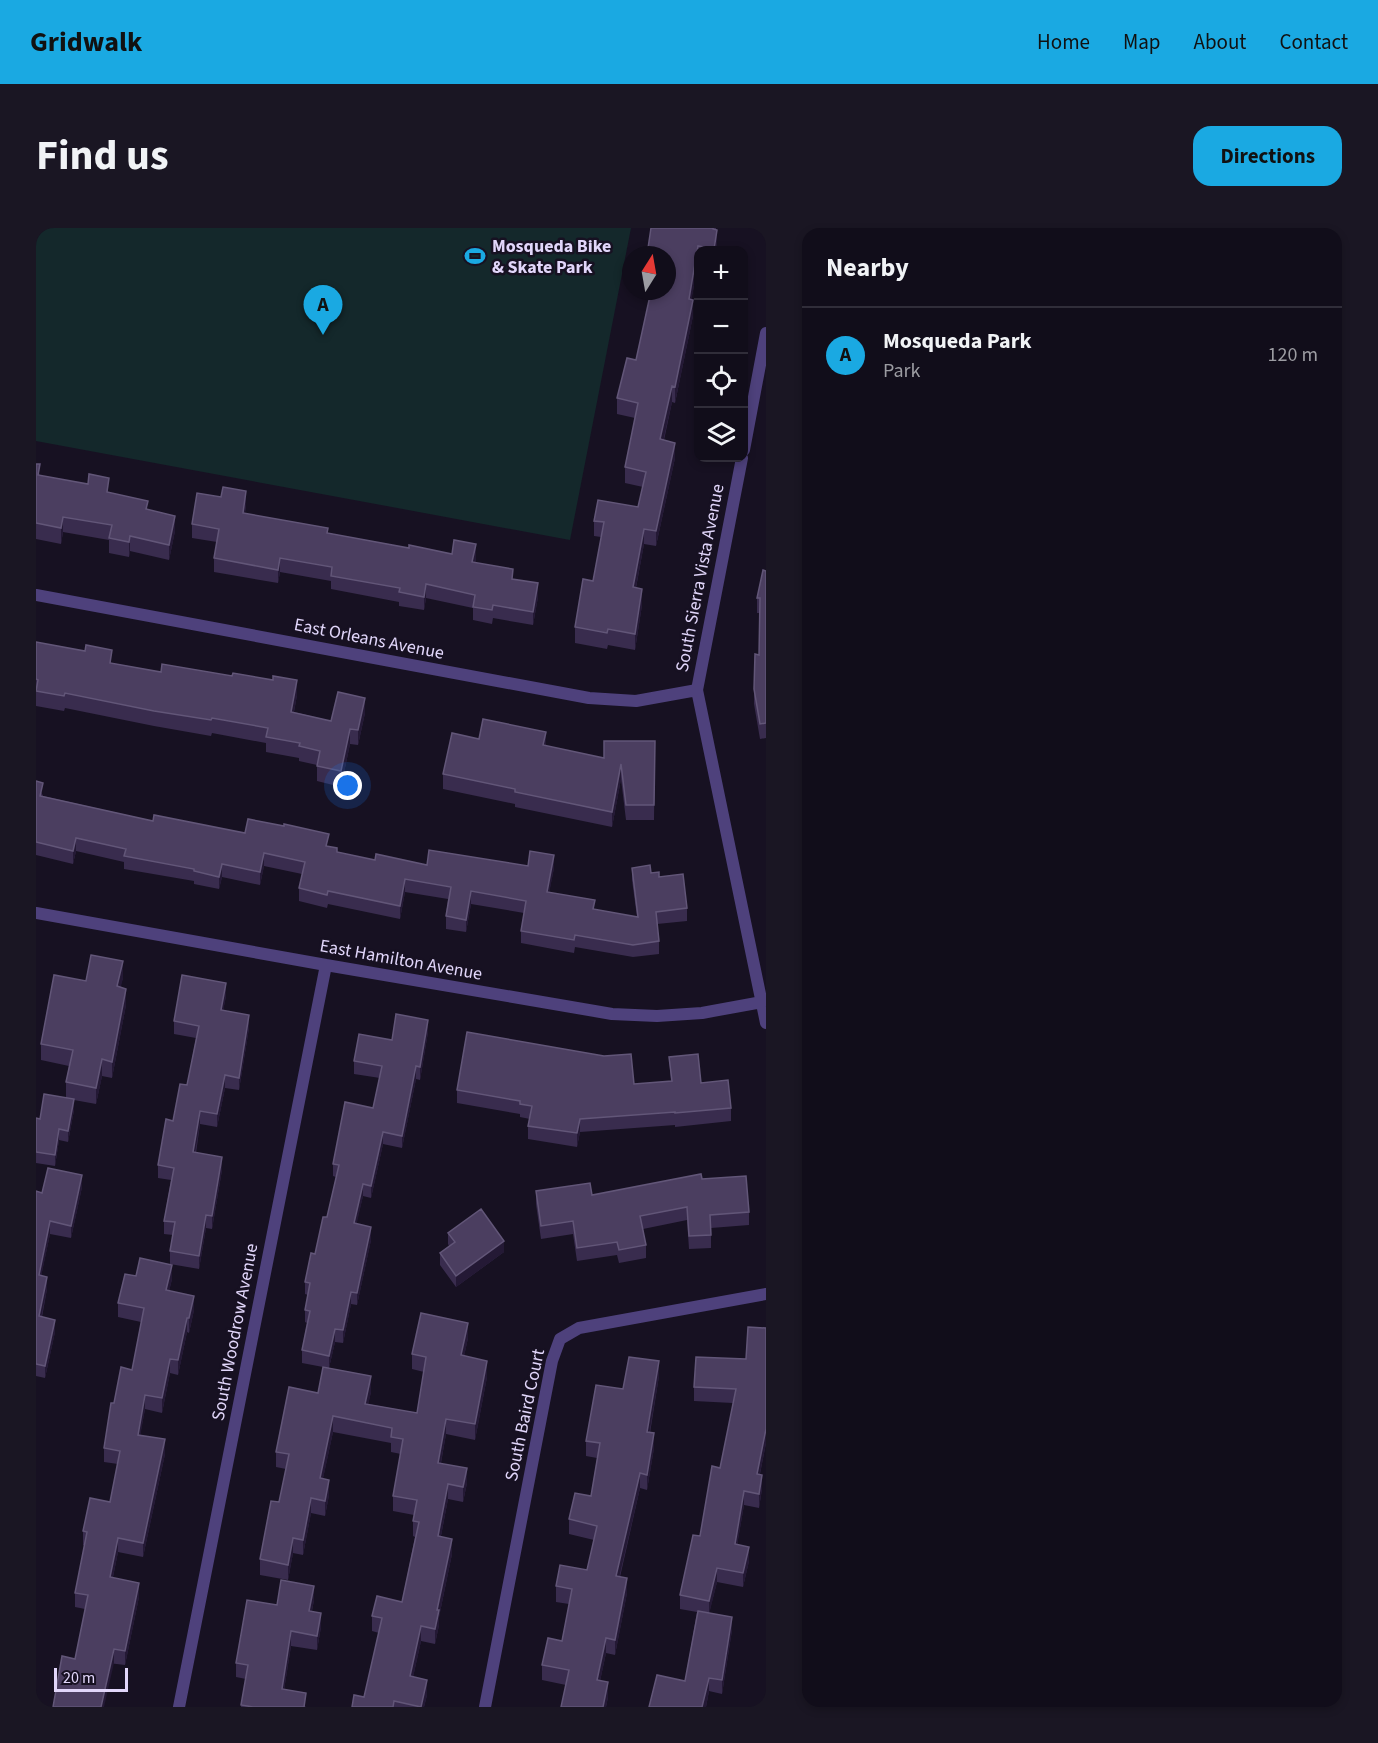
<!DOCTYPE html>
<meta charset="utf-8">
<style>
:root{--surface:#110d1a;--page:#1a1623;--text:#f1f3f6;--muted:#9c9ca2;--line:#302d39;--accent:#1aa9e2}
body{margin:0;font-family:"Source Sans 3",sans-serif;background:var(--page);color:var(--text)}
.controls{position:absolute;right:18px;top:18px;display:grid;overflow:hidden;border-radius:12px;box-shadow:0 3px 9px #0003}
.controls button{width:54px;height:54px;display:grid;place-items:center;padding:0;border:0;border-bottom:2px solid var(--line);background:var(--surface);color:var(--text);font:30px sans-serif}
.compass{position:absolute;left:586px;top:18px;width:54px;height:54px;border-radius:50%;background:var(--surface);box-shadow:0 3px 9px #0003;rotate:11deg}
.scale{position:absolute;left:18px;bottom:15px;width:74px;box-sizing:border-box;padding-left:6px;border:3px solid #e1d6fa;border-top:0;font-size:16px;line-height:21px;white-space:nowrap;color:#e1d6fa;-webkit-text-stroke:4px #171122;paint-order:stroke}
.you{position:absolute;left:312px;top:558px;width:21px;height:21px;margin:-15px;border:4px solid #fff;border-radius:50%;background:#1a73e8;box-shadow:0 0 0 9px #1a73e833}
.badge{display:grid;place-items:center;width:39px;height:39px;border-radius:50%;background:var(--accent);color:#111;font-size:20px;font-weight:700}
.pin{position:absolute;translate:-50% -50px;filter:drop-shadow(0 2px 3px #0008)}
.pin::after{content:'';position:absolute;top:32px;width:21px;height:18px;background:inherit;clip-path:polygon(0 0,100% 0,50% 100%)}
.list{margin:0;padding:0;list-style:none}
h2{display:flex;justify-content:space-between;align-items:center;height:78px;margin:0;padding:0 24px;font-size:26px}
h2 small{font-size:20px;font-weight:400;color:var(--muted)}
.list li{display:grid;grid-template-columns:39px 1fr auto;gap:18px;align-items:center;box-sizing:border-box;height:96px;padding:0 24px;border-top:2px solid var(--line)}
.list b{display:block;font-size:22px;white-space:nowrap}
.list p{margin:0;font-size:20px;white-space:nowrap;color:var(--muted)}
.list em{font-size:20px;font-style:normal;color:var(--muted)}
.icon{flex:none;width:33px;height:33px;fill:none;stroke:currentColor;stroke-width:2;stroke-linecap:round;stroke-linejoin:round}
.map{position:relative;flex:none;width:730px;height:1479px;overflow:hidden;border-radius:18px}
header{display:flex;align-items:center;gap:36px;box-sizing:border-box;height:84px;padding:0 30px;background:var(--accent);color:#111}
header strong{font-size:28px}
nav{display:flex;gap:33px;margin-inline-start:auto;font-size:21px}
.intro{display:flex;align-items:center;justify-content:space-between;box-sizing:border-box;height:144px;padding:0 36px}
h1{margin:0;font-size:42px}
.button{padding:15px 27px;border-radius:18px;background:var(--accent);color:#111;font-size:21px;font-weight:700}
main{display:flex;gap:36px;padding:0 36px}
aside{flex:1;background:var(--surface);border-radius:18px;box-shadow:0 3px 9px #0003}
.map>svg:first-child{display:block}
.green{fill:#14282b}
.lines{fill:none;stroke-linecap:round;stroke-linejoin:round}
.street{stroke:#4e417c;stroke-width:12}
.wall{fill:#392c4e}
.shaded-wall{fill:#241935}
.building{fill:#4b3e60;stroke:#625678;stroke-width:1.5}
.labels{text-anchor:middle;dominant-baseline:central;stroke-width:5;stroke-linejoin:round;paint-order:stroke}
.poi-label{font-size:18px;font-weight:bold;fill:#e1d6fa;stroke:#171122;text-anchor:start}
.street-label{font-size:18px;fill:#e1d6fa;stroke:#171122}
</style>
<header>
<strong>Gridwalk</strong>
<nav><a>Home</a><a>Map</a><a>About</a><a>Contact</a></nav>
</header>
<div class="intro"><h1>Find us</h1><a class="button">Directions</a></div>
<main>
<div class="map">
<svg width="730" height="1479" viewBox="0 0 730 1479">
<rect width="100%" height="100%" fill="#171122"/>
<path class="green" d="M0 0H595L534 312 0 213Z"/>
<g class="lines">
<path class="street" d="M708 222 730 105
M706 230 661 462 730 795
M0 367 553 470 600 473 661 462
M0 685 290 737 576 786 621 788 666 785 726 774
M143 1479 290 737
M449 1479 516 1133 524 1111 543 1100 730 1066"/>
</g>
<path class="wall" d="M615 0H680L681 18 680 22H663V34L655 72 657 88 639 175 636 174 628 212 639 230 620 318 608 316 600 360 606 377 599 422 572 417 571 421 539 415V399L557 353 565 309 558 308V293L602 279 607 259 589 255V239L599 190 581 186V170L600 132 614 68 612 67V63H631Z
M0 236 4 248 73 264 112 281 139 303 133 332 94 323 93 329 73 325V312L27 304 25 316 0 311Z
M185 269 210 277 209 285 292 305 373 320 440 330 439 335 477 351 502 369 497 397 457 390 456 396 437 392V380L390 370 388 382 363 378V374L295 361V353L244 344 242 355 178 344V330L181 314 156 310V296Z
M730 343V510L724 511 718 476V461L723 427 724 385H721V370Z
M0 414 76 435 125 444 261 467 258 484 295 493 329 485 322 517 314 516 305 559 281 553V537L263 533V530L230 524V515L176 505 175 508 118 498 29 480 28 483 0 478Z
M443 511 510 518 568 530 619 513 618 592H590L585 551 576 599 479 579V576L407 561V546Z
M0 553 7 568 117 593 209 605 293 619 301 624 339 632 391 637 492 638 518 640 513 664 559 682 601 689 596 652V640L615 645 623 649 651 680V693L621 696 623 713V726L597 729 539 719 538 725 485 715V703L488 685 435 676 430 704 410 701V688L412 671 369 664 364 691 292 676 291 680 263 673V660L266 646 228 638 224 657 186 649 183 661 158 656V653L88 641V634L40 623 37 636 0 627Z
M87 750 84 759 90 777 76 850 66 848 60 876 38 872V882L32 914 23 912 19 938 0 935V890L4 891 30 869V854L33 838 5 832V816L50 753Z
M190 768 187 782 213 800 203 862 189 860 181 899 164 896 160 925 186 942 176 1001 170 1000 163 1041 134 1036V1023L137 1007 128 1006V993L135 952 122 950V937L151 857 160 810 138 806V793Z
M392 804 384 852 380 851 366 920 347 916 335 970 327 968 320 996 335 1012 321 1077 315 1076 307 1115 299 1114 293 1140 335 1164 332 1176 381 1185 388 1144 376 1141V1126L432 1110 428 1128 451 1149 439 1212 410 1206 405 1235 431 1255 427 1274 412 1271 405 1308 416 1326 403 1389V1397L399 1416 385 1413 377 1449 391 1467 388 1479H316L328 1469 343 1405 336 1403V1388L366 1374 379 1309 377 1308V1293L378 1287 357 1283V1268L365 1226 355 1224V1215L297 1204 287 1250 293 1267 289 1288 275 1285 267 1327 257 1325 252 1352 224 1347V1331L243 1274 250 1241 240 1239V1224L282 1165 287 1139 266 1135V1122L271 1095 269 1094V1082L272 1067 269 1066V1054L291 989 300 949 297 948V936L337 880 344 850 318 846V833L356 812Z
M633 829 695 880V893L639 899V897L544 904 541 919 492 911V898L494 891 484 889V886L421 875V862L598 856 635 854Z
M666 951 713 984V997L675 1000V1020L653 1021 651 992 607 1001 610 1017V1030L583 1035 581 1027 541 1033 537 1006 505 1011 500 976V963L556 967Z
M46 959 35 1010 14 1006 5 1048 11 1061 6 1089 19 1104 9 1150 0 1148V963L6 965Z
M412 1005 468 1024 420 1059 404 1037V1025L413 1018 412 1016Z
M100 1048 136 1051 133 1063 158 1082 153 1105 151 1104 142 1147 134 1145 126 1185 109 1181 104 1207 129 1226 107 1329 82 1324 77 1349 103 1369 89 1437 39 1431 49 1381 39 1379V1365L49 1318 47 1317V1303L74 1274 82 1236 68 1234V1220L78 1175 96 1142 105 1094 82 1089V1075Z
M730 1100V1215L724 1246 726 1261 723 1280 708 1277 701 1317 713 1333 707 1359 681 1354 673 1385 696 1402 686 1466 673 1463 670 1479H613L649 1453 661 1384 644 1381V1367L664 1308 684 1240 697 1175 658 1173V1159L710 1131Z
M623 1148 614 1205 618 1220 611 1262 604 1260 584 1349 591 1365 579 1427 570 1425 564 1453 572 1469 570 1479H525L530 1457 506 1452V1437L526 1413 533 1376 520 1374V1358L551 1342 558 1312 533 1306V1291L555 1268 561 1230 550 1228V1213L587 1161Z
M278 1372 276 1383 285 1399 281 1422 255 1418 248 1462 270 1479H205L210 1451 200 1449V1435L241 1377Z"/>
<path class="shaded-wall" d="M681 2V18L680 22H678Z
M662 18V34L653 87V71Z
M657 72V88L639 175V159Z
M636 158V174L624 227V211Z
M639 215V230L620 318V303Z
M210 263V277L207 298V285Z
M139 288V303L133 332V317Z
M27 289V304L25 316V300Z
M608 301V316L597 375V359Z
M94 308V323L93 329V314Z
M440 316V330L436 348V334Z
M244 330V344L242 355V342Z
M502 355V369L497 397V384Z
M390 356V370L388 382V369Z
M606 361V377L599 422V406Z
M261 452V467L255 499V484Z
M329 470V485L322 517V502Z
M314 501V516L305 559V543Z
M510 504V519L507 517Z
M585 536V551L576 599V584Z
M40 610V623L37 636V623Z
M228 625V638L224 657V644Z
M518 627V640L511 677V664Z
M186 636V649L183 661V649Z
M369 651V664L364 691V678Z
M435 663V676L430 704V692Z
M87 733V750L81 775V758Z
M190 755V768L185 795V782Z
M90 761V777L76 850V834Z
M213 787V800L203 862V850Z
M392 792V804L384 852V839Z
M66 831V848L60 876V860Z
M380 838V851L366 920V908Z
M189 847V860L181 899V886Z
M38 871V882L32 914V903Z
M164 883V896L157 937V924Z
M544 891V904L541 919V905Z
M23 901V912L19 938V927Z
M347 904V916L335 970V958Z
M186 929V942L176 1001V988Z
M46 947V959L35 1010V998Z
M327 956V968L318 1008V995Z
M170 987V1000L163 1041V1028Z
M14 993V1006L3 1059V1047Z
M335 999V1012L321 1077V1065Z
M468 1013V1024L420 1059V1048Z
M136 1037V1051L130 1076V1062Z
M11 1049V1061L3 1100V1088Z
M315 1064V1076L307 1115V1102Z
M158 1068V1082L153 1105V1090Z
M151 1090V1104L142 1147V1132Z
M19 1092V1104L9 1150V1138Z
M432 1095V1110L425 1143V1127Z
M299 1101V1114L293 1140V1128Z
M134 1131V1145L126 1185V1170Z
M451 1133V1149L439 1212V1196Z
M623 1133V1148L611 1219V1204Z
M335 1148V1164L329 1191V1176Z
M109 1167V1181L102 1221V1207Z
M297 1188V1204L284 1265V1250Z
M410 1191V1206L402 1250V1235Z
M730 1201V1215L721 1260V1246Z
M618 1205V1220L611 1262V1247Z
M129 1211V1226L107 1329V1315Z
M431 1240V1255L427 1274V1259Z
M604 1245V1260L580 1363V1348Z
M726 1247V1261L723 1280V1266Z
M293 1252V1267L289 1288V1273Z
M412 1256V1271L402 1323V1308Z
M708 1263V1277L699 1330V1316Z
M275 1270V1285L267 1327V1312Z
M82 1310V1324L74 1363V1349Z
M257 1310V1325L252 1352V1337Z
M416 1311V1326L403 1389V1397L399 1416V1401L401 1382Z
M713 1319V1333L707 1359V1345Z
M681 1340V1354L673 1387V1373Z
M591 1350V1365L579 1427V1412Z
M103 1355V1369L89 1437V1423Z
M278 1358V1372L273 1397V1383Z
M285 1385V1399L281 1422V1408Z
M696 1389V1402L686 1466V1452Z
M385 1398V1413L374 1463V1448Z
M255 1403V1418L246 1475V1461Z
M570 1410V1425L561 1467V1452Z
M78 1421V1435L68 1479H65Z
M673 1450V1463L670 1479H666Z
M391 1452V1467L388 1479H385Z
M572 1454V1469L570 1479H567Z"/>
<path class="building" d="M615 0H677V1L681 2 678 21 662 18 653 71 657 72 639 159 636 158 624 211 639 215 620 303 608 301 597 359 606 361 599 406 572 401 571 405 539 399 547 351 557 353 568 294 558 293 562 272 602 279 610 244 589 239 602 175 581 170 591 130 600 132 615 63H631V27H611Z
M0 236H4L2 247 52 256 53 246 73 250 71 264 112 273 110 281 139 288 133 317 94 308 93 314 73 310 76 297 27 289 25 300 0 295Z
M187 259 210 263 207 285 292 300 291 305 373 320V317L416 326 418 312 440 316 436 334 477 341 476 351 502 355 497 384 457 377 456 382 437 379 439 367 390 356 388 369 363 364 364 360 295 348 296 339 244 330 242 342 178 330 183 301 156 296 161 265 185 269Z
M727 342 730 343V495L724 496 718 461 719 426 723 427 724 370H721Z
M0 414 49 423 50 417 76 422 74 435 125 444 126 436 196 448 197 445 237 452V448L261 452 255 484 295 493 302 464 329 470 322 502 314 501 305 543 281 538 284 523 263 518 264 515 230 509 232 500 176 490 175 492 118 483 29 465 28 468 0 463 2 452 0 451Z
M447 491 510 504 507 517 568 530V513H619L618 577H590L585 536 576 584 479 564V561L407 546 416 505 443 511Z
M0 553 7 555 4 568 117 593 118 587 209 605 212 591 248 598V596L293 606 290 618 301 620V624L339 632 340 626 391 637 393 622 492 638 494 623 518 627 511 664 559 672 557 681 602 689 596 640 614 637 615 645 623 644V649L647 646 651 680 620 684 623 713 597 717 539 707 538 712 485 703 490 673 435 663 430 692 410 688 415 659 369 651 364 678 292 663 291 667 263 660 269 634 228 625 224 644 186 636 183 649 158 643V641L88 628 90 621 40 610 37 623 0 614Z
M55 727 87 733 81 758 90 761 76 834 66 831 60 860 30 854 37 822 5 816 18 747 50 753Z
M146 747 190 755 185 782 213 787 203 850 189 847 181 886 164 883 157 924 186 929 176 988 170 987 163 1028 134 1023 139 994 128 993 138 940 122 937 130 891 137 893 144 856 151 857 163 798 138 793Z
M360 786 392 792 384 839 380 838 366 908 347 904 335 958 327 956 318 995 335 999 321 1065 315 1064 307 1102 299 1101 293 1128 266 1122 274 1083 269 1082 274 1055 269 1054 275 1025 279 1026 287 989H291L303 937 297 936 309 874 337 880 346 838 318 833 323 806 356 812Z
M431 804 568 828 595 826 598 856 636 853 633 829 662 826 665 855 692 852 695 880 639 885V884L544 891 541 905 492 898 496 878 484 876V873L421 862Z
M8 866 38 871 32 903 23 901 19 927 0 924V890L4 891Z
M12 940 46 947 35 998 14 993 3 1047 11 1049 3 1088 19 1092 9 1138 0 1136V963L6 965Z
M665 946 666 951 710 948 713 984 674 987 675 1007 653 1008 651 979 604 988 610 1017 583 1022 581 1014 541 1020 537 993 505 998 500 963 554 955 556 967Z
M445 981 468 1013 420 1048 404 1025 419 1014 412 1005Z
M104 1030 136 1037 130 1062 158 1068 153 1090H151L142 1132 134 1131 126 1170 109 1167 102 1207 129 1211 107 1315 82 1310 74 1349 103 1355 89 1423 78 1421 65 1479H17L26 1428 39 1431 52 1367 39 1365 51 1304 47 1303 54 1270 74 1274 84 1223 68 1220 75 1175H78L85 1139 96 1142 108 1080 82 1075 89 1046 100 1048Z
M385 1085 432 1095 425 1127 451 1133 439 1196 410 1191 402 1235 431 1240 427 1259 412 1256 402 1308 416 1311 401 1382H403L399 1401 385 1398 374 1448 391 1452 385 1479 358 1473 357 1479H316L318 1467 328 1469 346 1390 336 1388 341 1368 366 1374 383 1294 377 1293 381 1272 357 1268 367 1211 355 1209 356 1200 297 1188 284 1250 293 1252 289 1273 275 1270 267 1312 257 1310 252 1337 224 1331 235 1273 243 1274 253 1226 240 1224 253 1159 282 1165 287 1139 335 1148 329 1176 381 1185 390 1129 376 1126Z
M712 1099 730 1100V1201L721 1246 726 1247 723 1266 708 1263 699 1316 713 1319 707 1345 681 1340 673 1373 644 1367 657 1307 664 1308 676 1238 684 1240 700 1161 658 1159 660 1129 710 1131Z
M593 1129 623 1133 611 1204 618 1205 611 1247 604 1245 580 1348 591 1350 579 1412 570 1410 561 1452 572 1454 567 1479H525L533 1442 506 1437 512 1410 526 1413 536 1361 520 1358 524 1337 551 1342 561 1298 533 1291 539 1265 555 1268 564 1215 550 1213 560 1157 587 1161Z
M245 1352 278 1358 273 1383 285 1385 281 1408 255 1403 246 1461 270 1465 268 1479H217L205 1477 212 1437 200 1435 211 1372 241 1377Z
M662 1383 696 1389 686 1452 673 1450 666 1479H613L621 1447 649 1453Z"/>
<defs>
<g id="stadium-bare" transform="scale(1.62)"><path d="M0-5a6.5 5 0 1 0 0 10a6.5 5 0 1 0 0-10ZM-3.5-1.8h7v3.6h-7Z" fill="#1aa9e2" stroke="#171122" stroke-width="2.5" paint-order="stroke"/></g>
</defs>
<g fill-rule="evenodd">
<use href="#stadium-bare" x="439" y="28"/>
</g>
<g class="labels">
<g class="poi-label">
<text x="456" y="18">Mosqueda Bike<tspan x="456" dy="21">&amp; Skate Park</tspan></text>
</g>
<g class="street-label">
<text transform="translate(664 350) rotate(-79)">South Sierra Vista Avenue</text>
<text transform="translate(333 411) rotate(11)">East Orleans Avenue</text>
<text transform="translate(365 732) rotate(10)">East Hamilton Avenue</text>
<text transform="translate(199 1104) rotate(-79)">South Woodrow Avenue</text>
<text transform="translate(489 1187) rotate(-78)">South Baird Court</text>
</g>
</g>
</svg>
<div class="controls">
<button>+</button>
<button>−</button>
<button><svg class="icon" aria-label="locate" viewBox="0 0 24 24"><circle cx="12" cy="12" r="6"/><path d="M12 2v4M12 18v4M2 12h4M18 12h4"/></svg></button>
<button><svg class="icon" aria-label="layers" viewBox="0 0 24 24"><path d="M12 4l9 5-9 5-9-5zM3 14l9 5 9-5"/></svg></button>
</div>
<svg class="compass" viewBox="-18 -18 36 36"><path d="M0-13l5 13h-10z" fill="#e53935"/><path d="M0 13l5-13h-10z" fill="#9c9ca2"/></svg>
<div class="scale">20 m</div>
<div class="you"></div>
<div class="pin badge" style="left:287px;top:107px">A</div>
</div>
<aside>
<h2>Nearby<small></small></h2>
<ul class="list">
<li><span class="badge">A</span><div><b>Mosqueda Park</b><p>Park</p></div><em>120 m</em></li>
</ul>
</aside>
</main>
